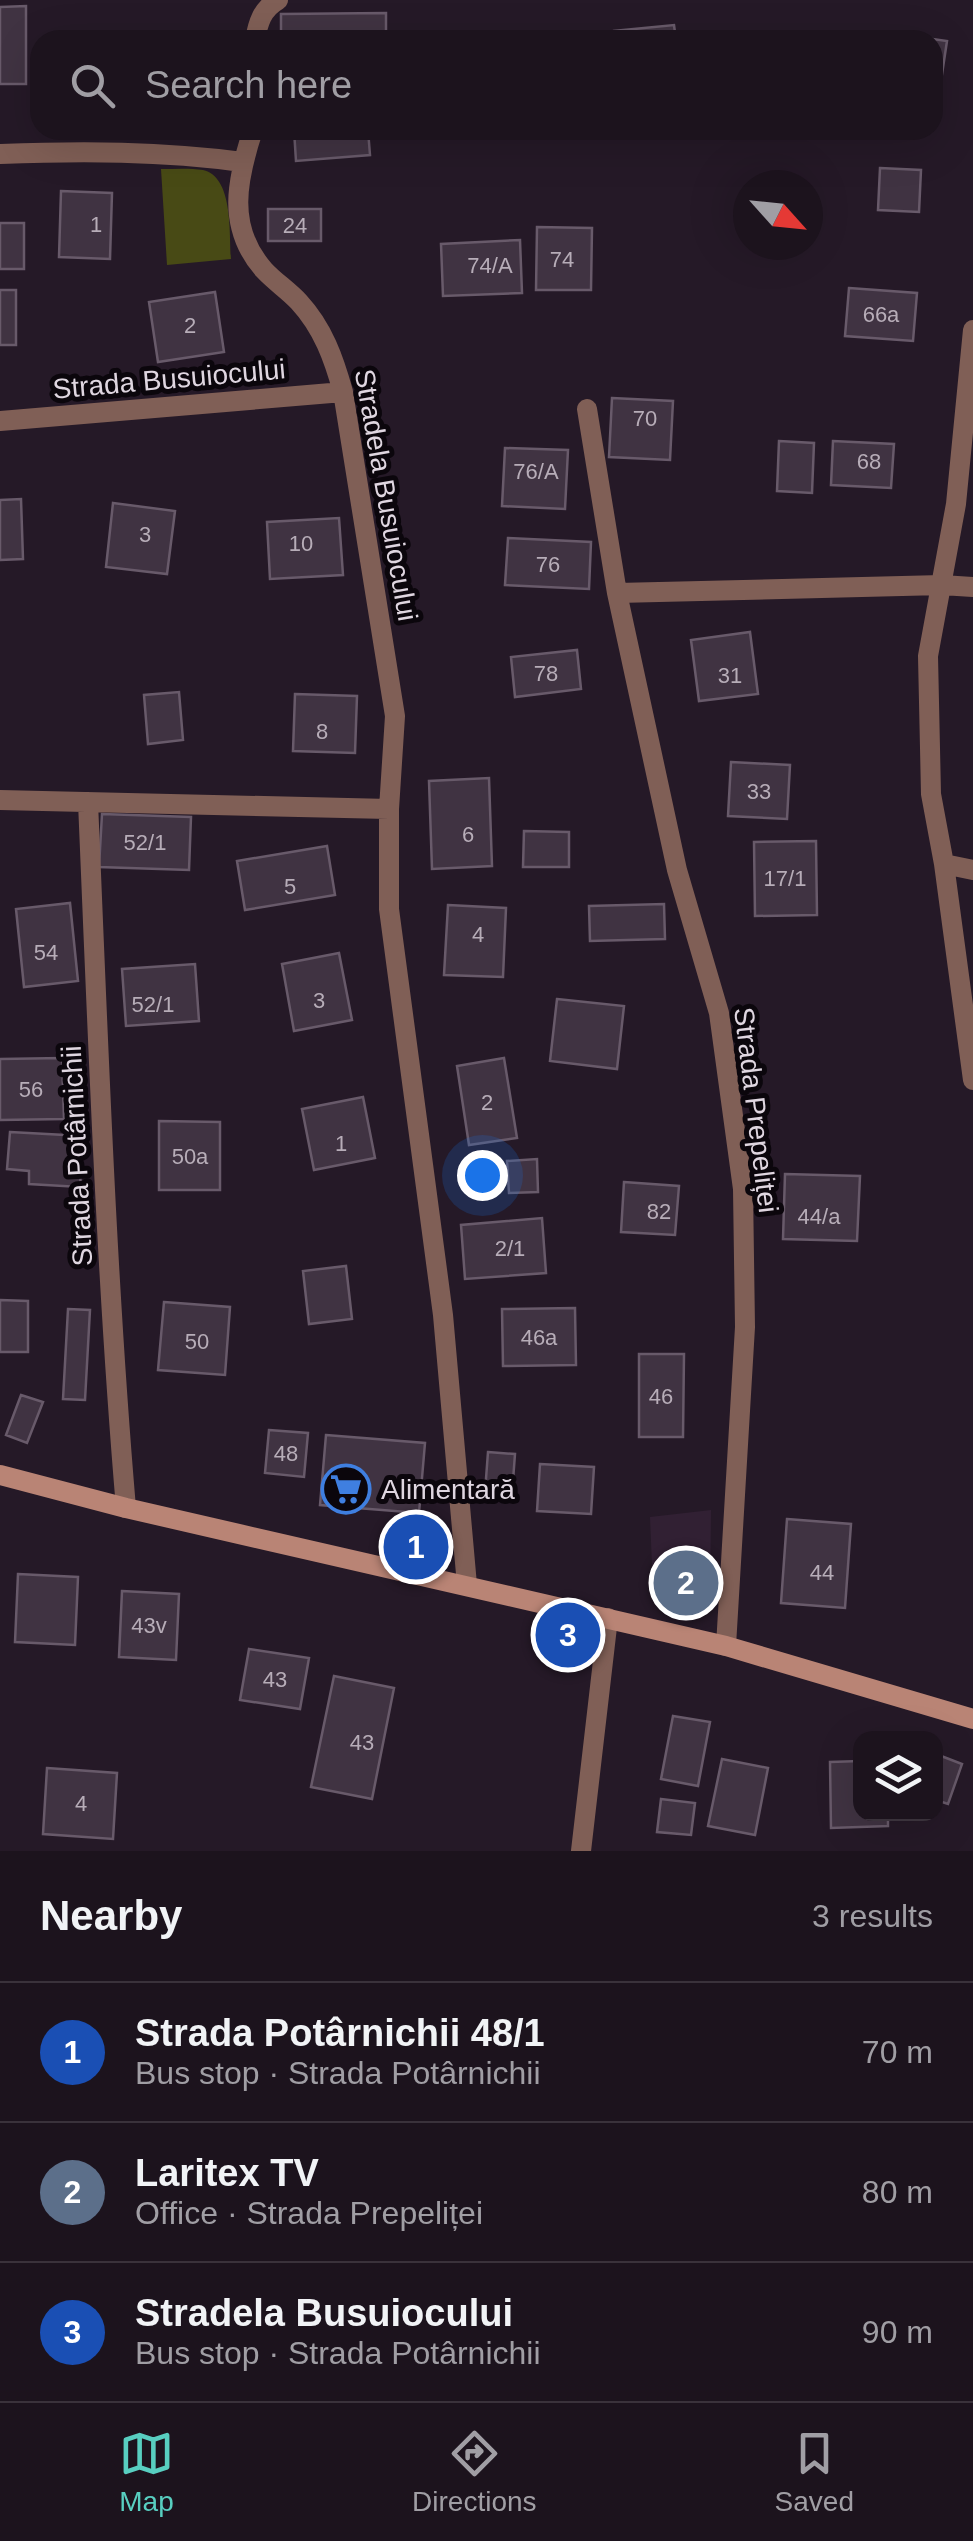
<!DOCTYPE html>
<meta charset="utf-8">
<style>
:root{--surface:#1c131d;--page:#251c26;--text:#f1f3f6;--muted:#a09ea4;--line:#3a323b;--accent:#58cec0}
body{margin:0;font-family:Helvetica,sans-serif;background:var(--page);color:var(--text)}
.controls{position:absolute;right:30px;bottom:30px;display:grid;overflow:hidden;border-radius:20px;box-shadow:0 10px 40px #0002}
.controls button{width:90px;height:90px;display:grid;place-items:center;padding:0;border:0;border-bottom:2px solid var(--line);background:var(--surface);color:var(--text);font:50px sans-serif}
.compass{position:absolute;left:733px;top:170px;width:90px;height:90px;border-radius:50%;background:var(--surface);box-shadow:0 10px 40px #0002;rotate:117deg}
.you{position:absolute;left:482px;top:1175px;width:35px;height:35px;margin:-25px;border:8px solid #fff;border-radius:50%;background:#1a73e8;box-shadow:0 0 0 15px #1a73e833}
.badge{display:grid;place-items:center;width:65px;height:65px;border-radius:50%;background:var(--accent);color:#fff;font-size:32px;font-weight:700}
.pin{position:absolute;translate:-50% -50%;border:5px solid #fff;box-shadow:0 2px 10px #0006}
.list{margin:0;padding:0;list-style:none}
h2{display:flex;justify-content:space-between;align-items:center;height:130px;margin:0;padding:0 40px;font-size:42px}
h2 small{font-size:32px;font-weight:400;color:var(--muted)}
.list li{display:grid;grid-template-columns:65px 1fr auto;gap:30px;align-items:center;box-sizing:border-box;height:140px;padding:0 40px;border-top:2px solid var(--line)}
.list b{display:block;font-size:38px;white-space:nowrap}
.list p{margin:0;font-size:32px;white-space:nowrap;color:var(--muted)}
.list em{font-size:32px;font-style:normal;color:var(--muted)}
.icon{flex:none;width:55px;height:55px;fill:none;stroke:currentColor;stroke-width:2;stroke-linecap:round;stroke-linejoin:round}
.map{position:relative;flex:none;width:973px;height:1851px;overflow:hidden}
.search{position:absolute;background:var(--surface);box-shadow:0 10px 40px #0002;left:30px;right:30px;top:30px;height:110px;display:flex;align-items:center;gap:25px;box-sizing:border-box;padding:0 35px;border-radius:30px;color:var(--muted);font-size:38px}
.sheet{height:550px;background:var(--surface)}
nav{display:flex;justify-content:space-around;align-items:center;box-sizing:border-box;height:140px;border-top:2px solid var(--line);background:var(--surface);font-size:28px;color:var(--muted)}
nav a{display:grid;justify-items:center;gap:5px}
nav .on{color:var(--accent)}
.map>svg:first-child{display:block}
.built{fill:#312033}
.green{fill:#484a15}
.building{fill:#403342;stroke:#685a6a;stroke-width:2.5}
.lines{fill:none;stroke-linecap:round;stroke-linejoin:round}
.lane{stroke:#805f56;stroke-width:20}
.street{stroke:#805f56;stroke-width:20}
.secondary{stroke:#b98475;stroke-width:20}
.labels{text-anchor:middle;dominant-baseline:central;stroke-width:10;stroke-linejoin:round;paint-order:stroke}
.number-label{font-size:22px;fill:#b7adb8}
.street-label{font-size:28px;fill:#dfd6e0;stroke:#0b060c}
.poi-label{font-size:28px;fill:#dfd6e0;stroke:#0b060c;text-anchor:start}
</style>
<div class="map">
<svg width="973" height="1851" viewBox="0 0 973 1851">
<rect width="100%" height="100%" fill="#251927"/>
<path class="built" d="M711 1510 710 1602 653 1590 650 1517Z"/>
<path class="green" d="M161 169C175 169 190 168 203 170 234 177 229 235 231 259L167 265Z"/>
<path class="building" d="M26 6V84H0V7Z
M386 13V40H281V14Z
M674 25 676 40H614V31Z
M883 32 947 41 941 81 933 79V40H881Z
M60 33 124 35V40H60Z
M521 33V40H467V39Z
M294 130H368L370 155 296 161Z
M880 168 921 170 919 212 878 210Z
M61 191 112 193 110 259 59 257Z
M268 209H321V241H268Z
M0 223H24V269H0Z
M537 227 592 228 591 290H536Z
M520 240 522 293 443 296 441 244Z
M849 288 917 293 913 341 845 336Z
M0 290H16V345H0Z
M215 292 224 352 158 362 149 302Z
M612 398 673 401 670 460 609 457Z
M779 441 814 443 812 493 777 491Z
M833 441 894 444 891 488 831 485Z
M505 448 568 450 565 509 502 506Z
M21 499 23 559 0 560V500Z
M113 503 175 511 167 574 106 567Z
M339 518 343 575 270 579 267 522Z
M508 538 591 542 589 589 505 585Z
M750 632 758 694 699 701 691 640Z
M577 650 581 689 515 697 511 657Z
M179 692 183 740 148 744 144 695Z
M295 694 357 696 355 753 293 751Z
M731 762 790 765 787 819 728 816Z
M489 778 492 866 432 869 429 781Z
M102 814 191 817 189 870 99 867Z
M524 831 569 832V867H523Z
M816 841 817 915 755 916 754 842Z
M327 846 335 895 245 910 237 861Z
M70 903 78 981 24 987 16 909Z
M664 904 665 939 590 941 589 906Z
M448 905 506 908 503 977 444 975Z
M339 953 352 1020 294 1031 282 964Z
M195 964 199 1021 126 1026 122 969Z
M557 999 624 1006 617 1069 550 1061Z
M62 1058 64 1119 0 1120V1059Z
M504 1058 517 1138 469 1145 457 1066Z
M363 1097 375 1158 314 1170 302 1109Z
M159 1121 220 1122V1190H159Z
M10 1132 83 1136 80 1187 29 1184V1171L7 1169Z
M537 1159 538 1192 509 1193 507 1161Z
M785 1174 860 1176 857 1241 783 1239Z
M624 1182 679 1186 675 1235 621 1232Z
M542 1218 546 1273 465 1279 461 1225Z
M346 1266 352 1319 309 1324 303 1271Z
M0 1300 28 1301V1352H0Z
M164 1302 230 1307 225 1375 158 1370Z
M575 1308 576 1365 503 1366 502 1309Z
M68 1309 90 1310 85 1400 63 1399Z
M639 1354H684L683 1437H639Z
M21 1395 43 1402 27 1443 6 1435Z
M269 1430 308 1433 304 1477 265 1473Z
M326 1435 425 1443 419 1513 320 1505Z
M488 1452 515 1454 512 1494 485 1492Z
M540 1464 594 1467 591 1514 537 1511Z
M787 1519 851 1524 845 1608 781 1603Z
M673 1567 702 1572 697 1599 667 1594Z
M18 1574 78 1577 75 1645 15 1642Z
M122 1591 179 1594 176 1660 119 1657Z
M249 1649 309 1658 300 1709 240 1700Z
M334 1676 394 1688 372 1799 311 1787Z
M673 1716 710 1722 698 1786 661 1779Z
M936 1754 962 1764 948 1804 936 1800Z
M722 1759 768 1768 755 1835 708 1826Z
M860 1761V1814H888V1826L831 1828 830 1762Z
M47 1768 117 1773 113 1839 43 1834Z
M661 1799 695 1803 691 1835 657 1832Z"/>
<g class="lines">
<path class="lane" d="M581 1851 608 1618"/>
<path class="street" d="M255 40C258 23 262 9 278 0
M253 130C237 179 226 227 264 270 275 282 288 290 299 302 323 328 334 359 343 392L395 716 389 809V909L443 1315 467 1585
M0 154C81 151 162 151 242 162
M973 330 956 504 928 656 931 794 944 864 973 1080
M587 409 617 593 677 870 719 1013 743 1189 745 1327 726 1646
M0 421 343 392
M617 593 942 585 973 587
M0 800 389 809
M88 802C98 1037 106 1273 126 1508
M944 864 973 870"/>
<path class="secondary" d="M0 1475 126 1508 726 1646 973 1719"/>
</g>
<defs>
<g id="supermarket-ring" transform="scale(2.5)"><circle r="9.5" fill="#0b060c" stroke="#3f7fe0" stroke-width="1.5"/><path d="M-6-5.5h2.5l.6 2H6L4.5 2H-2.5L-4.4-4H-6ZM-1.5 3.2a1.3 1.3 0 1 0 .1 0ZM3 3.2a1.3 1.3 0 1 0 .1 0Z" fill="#3f7fe0"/></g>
</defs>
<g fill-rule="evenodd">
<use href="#supermarket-ring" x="346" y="1489"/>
</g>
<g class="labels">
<g class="number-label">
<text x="96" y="224">1</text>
<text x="295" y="225">24</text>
<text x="562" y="259">74</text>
<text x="490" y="265">74/A</text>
<text x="881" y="314">66a</text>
<text x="190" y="325">2</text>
<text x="645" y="418">70</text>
<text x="869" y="461">68</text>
<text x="536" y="471">76/A</text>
<text x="145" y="534">3</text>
<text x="301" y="543">10</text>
<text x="548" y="564">76</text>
<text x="546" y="673">78</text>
<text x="730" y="675">31</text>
<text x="322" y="731">8</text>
<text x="759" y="791">33</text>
<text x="468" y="834">6</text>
<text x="145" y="842">52/1</text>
<text x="785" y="878">17/1</text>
<text x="290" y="886">5</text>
<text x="478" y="934">4</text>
<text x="46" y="952">54</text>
<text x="319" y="1000">3</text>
<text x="153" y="1004">52/1</text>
<text x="31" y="1089">56</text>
<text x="487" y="1102">2</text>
<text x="341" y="1143">1</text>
<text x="190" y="1156">50a</text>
<text x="659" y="1211">82</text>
<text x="819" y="1216">44/a</text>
<text x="510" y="1248">2/1</text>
<text x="539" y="1337">46a</text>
<text x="197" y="1341">50</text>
<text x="661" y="1396">46</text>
<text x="286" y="1453">48</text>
<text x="822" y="1572">44</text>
<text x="149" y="1625">43v</text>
<text x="275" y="1679">43</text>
<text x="362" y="1742">43</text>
<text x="81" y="1803">4</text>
</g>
<g class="street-label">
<text transform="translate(169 379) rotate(-5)">Strada Busuiocului</text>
<text transform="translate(386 495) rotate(80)">Stradela Busuiocului</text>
<text transform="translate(756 1110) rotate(83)">Strada Prepeliței</text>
<text transform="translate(77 1156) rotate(-93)">Strada Potârnichii</text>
</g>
<g class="poi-label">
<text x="381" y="1489">Alimentară</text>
</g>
</g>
</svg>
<div class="controls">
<button><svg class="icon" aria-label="layers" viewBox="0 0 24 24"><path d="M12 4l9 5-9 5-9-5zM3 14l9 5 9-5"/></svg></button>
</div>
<svg class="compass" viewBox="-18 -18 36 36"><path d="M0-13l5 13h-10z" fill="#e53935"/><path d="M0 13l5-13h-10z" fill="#a09ea4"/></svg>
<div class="you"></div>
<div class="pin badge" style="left:416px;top:1547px;background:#1a4fb4">1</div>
<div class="pin badge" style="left:686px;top:1583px;background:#5c6f8a">2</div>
<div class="pin badge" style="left:568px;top:1635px;background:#1a4fb4">3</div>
<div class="search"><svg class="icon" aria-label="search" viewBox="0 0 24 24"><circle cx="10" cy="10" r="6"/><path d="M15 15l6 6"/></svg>Search here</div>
</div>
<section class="sheet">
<h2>Nearby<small>3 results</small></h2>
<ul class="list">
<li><span class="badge" style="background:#1a4fb4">1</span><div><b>Strada Potârnichii 48/1</b><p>Bus stop · Strada Potârnichii</p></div><em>70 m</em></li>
<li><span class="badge" style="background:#5c6f8a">2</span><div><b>Laritex TV</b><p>Office · Strada Prepeliței</p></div><em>80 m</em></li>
<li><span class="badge" style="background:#1a4fb4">3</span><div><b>Stradela Busuiocului</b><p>Bus stop · Strada Potârnichii</p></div><em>90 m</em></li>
</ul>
</section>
<nav>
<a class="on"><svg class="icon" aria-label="map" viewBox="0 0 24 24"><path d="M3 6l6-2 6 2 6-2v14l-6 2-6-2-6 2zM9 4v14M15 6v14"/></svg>Map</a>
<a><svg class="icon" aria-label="directions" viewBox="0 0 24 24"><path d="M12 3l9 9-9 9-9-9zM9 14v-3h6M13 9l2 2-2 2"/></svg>Directions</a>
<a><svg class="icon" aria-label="saved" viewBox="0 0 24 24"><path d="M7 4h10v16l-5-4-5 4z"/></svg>Saved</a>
</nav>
